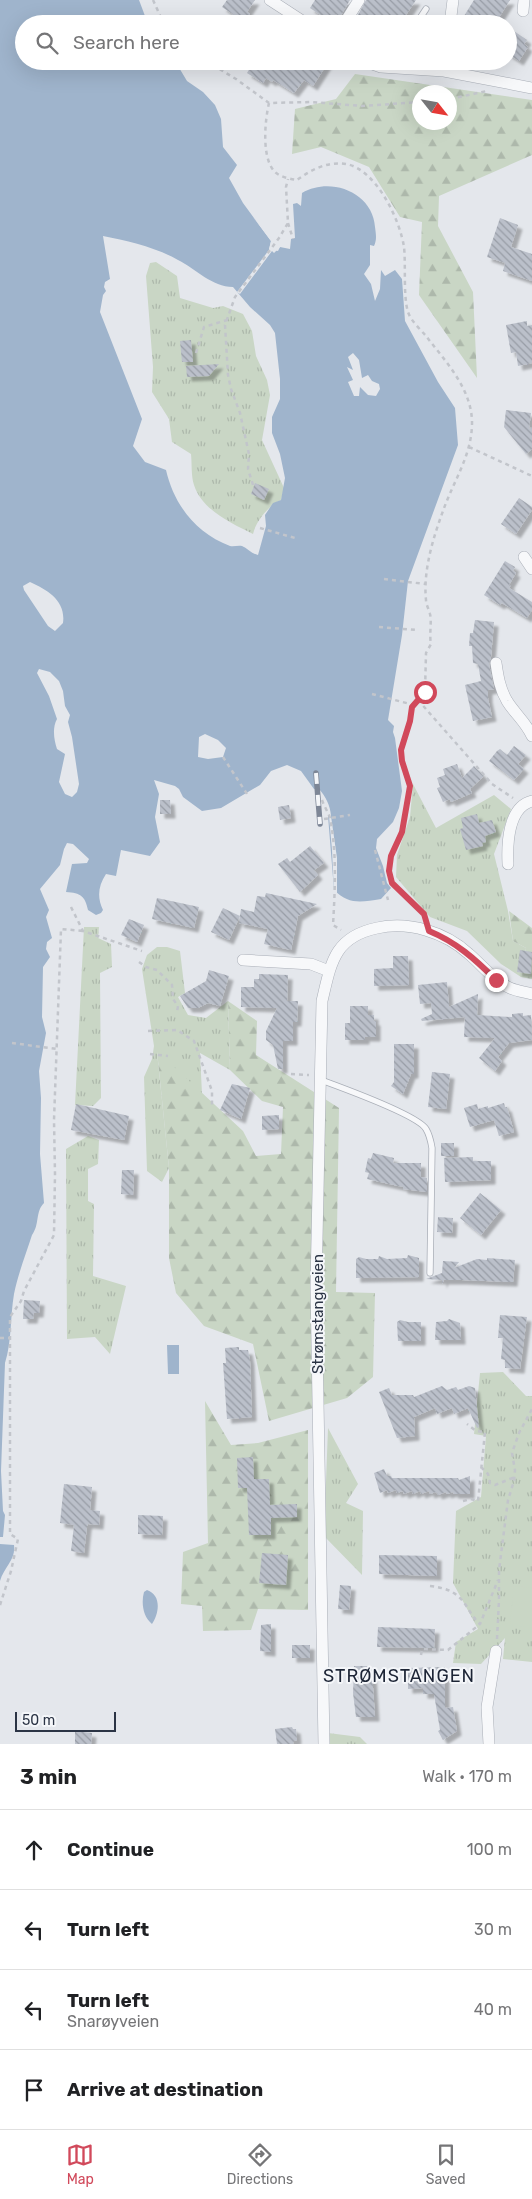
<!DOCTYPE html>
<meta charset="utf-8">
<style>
:root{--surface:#fff;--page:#f6f6f6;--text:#202124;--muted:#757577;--line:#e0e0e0;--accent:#d1495b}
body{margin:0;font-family:Rubik,sans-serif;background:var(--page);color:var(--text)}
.compass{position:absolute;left:412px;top:85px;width:45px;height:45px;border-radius:50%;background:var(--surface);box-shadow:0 5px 20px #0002;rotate:121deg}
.scale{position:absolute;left:15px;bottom:12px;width:101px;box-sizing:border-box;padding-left:5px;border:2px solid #2b3445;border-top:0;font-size:14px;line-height:18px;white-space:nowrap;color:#2b3445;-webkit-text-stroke:4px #f4f6f9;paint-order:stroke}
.stop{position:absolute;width:15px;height:15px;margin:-11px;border:4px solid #d1495b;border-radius:50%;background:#fff}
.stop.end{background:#d1495b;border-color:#fff;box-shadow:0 1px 5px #0008}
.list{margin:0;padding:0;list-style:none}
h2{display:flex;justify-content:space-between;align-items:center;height:65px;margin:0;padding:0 20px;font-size:21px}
h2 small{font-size:16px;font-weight:400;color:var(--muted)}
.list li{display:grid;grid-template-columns:32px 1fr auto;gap:15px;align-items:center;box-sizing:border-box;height:80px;padding:0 20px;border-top:1px solid var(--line)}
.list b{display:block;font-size:19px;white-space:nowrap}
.list p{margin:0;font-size:16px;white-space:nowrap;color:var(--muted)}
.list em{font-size:16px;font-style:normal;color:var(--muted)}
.icon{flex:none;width:28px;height:28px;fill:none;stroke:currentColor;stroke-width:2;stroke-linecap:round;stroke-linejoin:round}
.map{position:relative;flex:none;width:532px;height:1744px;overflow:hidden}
.search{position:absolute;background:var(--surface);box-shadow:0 5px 20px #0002;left:15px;right:15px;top:15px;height:55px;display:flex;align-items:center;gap:12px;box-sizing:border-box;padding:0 18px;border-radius:28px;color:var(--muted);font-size:19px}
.sheet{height:385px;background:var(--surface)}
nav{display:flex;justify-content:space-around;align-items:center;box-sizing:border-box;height:70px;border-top:1px solid var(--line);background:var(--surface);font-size:14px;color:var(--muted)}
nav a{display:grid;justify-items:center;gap:2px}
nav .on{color:var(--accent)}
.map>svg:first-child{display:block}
.grass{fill:url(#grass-tufts)}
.forest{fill:url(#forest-firs);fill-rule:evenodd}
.pitch{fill:#c9d6c5}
.water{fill:#9fb4cc;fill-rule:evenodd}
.pier{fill:#e4e7ec}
.building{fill:url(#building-back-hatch);filter:url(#shadow)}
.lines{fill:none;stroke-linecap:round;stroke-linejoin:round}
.lane-casing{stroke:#a9aeb7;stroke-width:7}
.street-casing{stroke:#a9aeb7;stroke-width:12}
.path{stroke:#c2c5cb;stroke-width:2.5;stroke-dasharray:4 4;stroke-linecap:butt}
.lane{stroke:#f7f8fa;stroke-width:5.5}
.street{stroke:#f7f8fa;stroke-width:11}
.rail-casing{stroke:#7d8696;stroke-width:5.5}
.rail{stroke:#f4f6f9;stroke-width:4;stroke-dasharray:11;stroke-linecap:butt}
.route{stroke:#d1495b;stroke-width:6}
.labels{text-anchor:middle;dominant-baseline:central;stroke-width:4;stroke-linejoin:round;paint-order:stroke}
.street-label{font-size:15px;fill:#2b3445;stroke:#f4f6f9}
.quarter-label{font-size:18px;letter-spacing:1px;fill:#1d2536;stroke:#f4f6f9}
</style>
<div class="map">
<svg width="532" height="1744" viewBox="0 0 532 1744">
<defs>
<pattern id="grass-tufts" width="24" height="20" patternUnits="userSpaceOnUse" patternTransform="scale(1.25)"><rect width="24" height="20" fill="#c9d6c5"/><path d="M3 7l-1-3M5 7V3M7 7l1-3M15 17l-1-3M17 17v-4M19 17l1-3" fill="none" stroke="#adb8ab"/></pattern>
<pattern id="forest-firs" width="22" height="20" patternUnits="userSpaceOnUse" patternTransform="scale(1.25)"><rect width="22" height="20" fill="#c9d6c5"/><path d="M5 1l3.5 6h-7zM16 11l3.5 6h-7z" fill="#adb8ab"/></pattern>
<pattern id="building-back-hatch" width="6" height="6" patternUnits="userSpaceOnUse" patternTransform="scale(1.25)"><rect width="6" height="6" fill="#bbc0ca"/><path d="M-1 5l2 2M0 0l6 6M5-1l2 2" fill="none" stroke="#989da6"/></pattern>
<filter id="shadow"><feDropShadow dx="4.5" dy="4.5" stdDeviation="1" flood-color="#0004"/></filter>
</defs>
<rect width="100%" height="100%" fill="#e4e7ec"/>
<path class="grass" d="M156 262 177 276 180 298 213 308 223 306 243 314 252 331 256 356 267 380 270 395 262 440 284 488 281 500C269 505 256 521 253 534 231 523 202 510 194 485 191 476 192 464 191 454L172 442 169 419 152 392 153 367 146 276 150 263Z
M413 784 436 828 494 795 511 809 494 854 508 911 513 941 526 948 521 977 501 964 467 931 430 917 396 877 397 855 410 817Z
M84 927H99L98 938 111 944 112 967 100 973 101 1098 93 1106 75 1105Z
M157 947H167L180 951 185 993 178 997 188 1015 206 1018 228 1001 230 1070 200 1053 202 1094 157 1052 169 1168 162 1182 147 1171 144 1077 152 1059 154 1046 142 969 147 955Z
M88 1136 99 1140 98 1164 88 1169V1201L94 1204 93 1276 126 1286 110 1354 95 1337 67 1339 66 1149Z
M503 1372 526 1396H532V1662L503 1659 505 1638 481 1664 453 1663 456 1642 478 1629 453 1583 456 1511 481 1497 486 1436 474 1434 480 1373Z
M328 1428 358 1484 346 1503 363 1511 362 1575 324 1536Z
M328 1733 360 1737 367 1744H328Z"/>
<path class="forest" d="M355 74 532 100V155L439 196 438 226 473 292 477 378 419 295 422 222 400 217 369 167 321 147 292 154 295 109 336 99ZM450 92V122H420V92Z
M509 911 532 928V979L521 977 526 948 513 941Z
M228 1001 257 1021 256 1055 339 1108 336 1292 375 1293 373 1377 347 1398 269 1421 253 1344 204 1326 176 1293 169 1258V1168L157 1051 243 1131 256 1156 281 1154 283 1107 262 1101 230 1070Z
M205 1401 231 1445 258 1443 308 1430V1610L258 1609 251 1630 203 1631 202 1606 181 1604 183 1552 208 1543Z"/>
<path class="pitch" d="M514 1586 532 1588V1628L510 1625Z"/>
<path class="water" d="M0 0H139L148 24H24V61H175L187 81 203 92 215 105 221 119 223 147 237 165 229 178 243 203 271 241 269 249 278 251 280 247 290 249 291 239 295 238 293 204 297 203 301 206 302 193C331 176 373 193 375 227 376 235 377 239 374 246L370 245V265L364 274 371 284 375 301 380 289 381 270 385 276 395 270 402 279 405 321 438 382 455 408 458 445 408 581 402 635 388 720 394 726 393 732 395 738 402 791 399 808 393 822 377 839 376 848 383 866 387 883 391 888 381 899C361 902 349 905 334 890L328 816H331C330 805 326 797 319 789H314L301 771 287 765 271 771 260 785 221 808 202 811 183 797 179 789 175 786 154 780 159 794 155 817 160 842 150 856 121 850 116 876 106 874C98 886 97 898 103 910L101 913 96 915 88 910C85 896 81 893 66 892L72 864 87 863 89 859 73 844 67 843 64 849 60 865 40 889 49 910 46 917 52 938 47 942 46 949 50 957 43 967 42 1017 46 1033 39 1071 41 1098 40 1154 44 1203C35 1212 40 1224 32 1235 26 1254 18 1274 14 1294 10 1317 12 1341 5 1363L1 1471 3 1511 5 1515 3 1537H0ZM103 236C128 241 155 247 178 260 196 269 212 287 233 287L250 307 270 325 275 333 280 379V399L272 417V433L280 454 285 478 281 500 273 503 265 515 266 526 258 555C252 554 247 548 242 546 238 545 234 547 230 546 196 533 174 505 166 470L145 462 133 446 142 419 100 312 103 295 106 291 104 287 105 282 110 279ZM353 353 359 360 362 378 368 375 372 381 379 384 380 389 376 396 368 395 360 387 359 396H354L348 382 353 380 347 367 353 370 348 357ZM30 582C48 590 66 601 63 623L55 631 48 626 24 590 23 586ZM39 669 50 672 59 681 63 691 65 706 70 715 68 722 72 737 79 784 77 792 72 797 65 794 59 782 65 754 57 749C54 740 52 728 57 719L49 696 37 673ZM205 734 218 740 226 748 223 757 208 759 198 757 199 737Z
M167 1345H179V1374H168Z
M0 1544 14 1545C16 1560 4 1567 0 1581Z
M147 1590C162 1595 159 1614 152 1624 143 1617 141 1603 144 1592Z"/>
<path class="pier" d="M253 217 273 240 272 248 274 250 278 245 280 247 274 253 272 251 240 294 237 292 269 250 271 241Z
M329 816H331L337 858V897L334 894 332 850Z"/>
<path class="building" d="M227 0H255L247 12 250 14 243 24H228L234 15 222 7Z
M315 0H350L340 17 336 14 331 22 310 8Z
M366 0H416L400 24H353Z
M474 0H510L495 24H459Z
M508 27 527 40 524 44 528 47 519 61 508 54Z
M254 61H329L313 86 304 80 294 93 273 80 272 82 266 78 263 83 247 73Z
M500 218 518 225 511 247 532 254V281L503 271 505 263 487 257Z
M527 321V326L532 325V363L518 366 516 352 511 353 506 325Z
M191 340 193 362H182L180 341Z
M219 364 209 376 187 377 186 366Z
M506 410 531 413 529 429 532 427V449L526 454 504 427Z
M255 483 269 489 264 500 251 494Z
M519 498 532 507V510L516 534 501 524Z
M505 561 515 567 513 571 516 573 509 585 511 586 509 588 532 602V610L527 618 502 603 500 605 484 595Z
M475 620 494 622 491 657 489 664 494 689 488 690V698L492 717 473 721 465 685 481 681 478 664 473 663 472 646H469L470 633H473Z
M514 746 526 755 518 764 524 769 514 780 489 761 497 751 500 749 507 755Z
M457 764 462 778 474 766 484 776 470 789 472 793 451 802 450 799 443 802 437 788 440 787 437 778 445 775 443 769Z
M160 800H170L171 814H160Z
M289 805 291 818 280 820 278 807Z
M477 814 479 823 492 820 496 832 485 836 486 842 482 843 483 846 466 850 460 829 463 828 461 818Z
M310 846 324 863 314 870 318 875 300 892 278 864 287 858 290 862Z
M266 893 317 904 298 916 291 950 264 944 268 929 239 923 241 909 254 912 257 896 265 897Z
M157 898 199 907 194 928 152 919Z
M223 908 240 916 229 940 211 932Z
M129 919 144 925 137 942 121 935Z
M520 950 532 952 531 974 517 972Z
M393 956H408L409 985 374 986V969L393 968Z
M209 970 229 976 220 1006 208 1003 198 1008H188L180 996 206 981Z
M259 974 288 975 287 1001H298L297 1022H293V1041H283V1069H278L273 1045 266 1040V1031L277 1008 241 1007V987H254V979H259Z
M447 982 449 1007 478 994 477 1015 512 1017V1014L523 1013V1016L531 1015 532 1040 509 1043 498 1057 502 1061 495 1071 479 1058 495 1038 464 1037 465 1017 422 1021 421 1019 432 1014 431 1003 420 1004 418 985Z
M350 1006H368V1015H374V1021H376V1037H365V1040H345V1023H350Z
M394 1044H414V1074H411L403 1094 391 1086 394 1082Z
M432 1072 450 1074 446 1109 428 1107Z
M232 1084 250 1088 241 1119 220 1110Z
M504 1103 505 1107H507L514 1132 499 1136 494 1120 470 1127 464 1108 477 1104 478 1109 488 1106V1108Z
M76 1104 129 1116 124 1140 71 1130Z
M279 1115V1129L262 1130V1116Z
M441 1143H454V1156H441Z
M373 1153 394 1158 393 1163H421V1177L427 1178V1192L403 1189V1187L367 1179 369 1173 365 1172 368 1158 371 1159Z
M473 1157V1161H491V1180L445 1182 444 1158Z
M122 1170H134L133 1195 121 1194Z
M480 1193 501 1210 481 1235 460 1218Z
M438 1217 453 1218 452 1233 437 1232Z
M408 1255 419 1258V1277L356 1278V1259L359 1257 366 1259H378L379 1256 387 1259 407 1258Z
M487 1258 515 1260 513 1282 462 1280H444L442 1284V1280L426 1279 442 1273 443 1261 459 1262 454 1268 477 1259 487 1260Z
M24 1300 40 1301 39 1313H34L33 1319H23Z
M500 1315 527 1317 520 1369 505 1368V1360L501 1359 503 1338H498Z
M449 1319 460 1323 461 1340H435L436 1322 447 1321Z
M400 1320 408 1322H421V1341H398L397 1322Z
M239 1347V1350H248L250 1361 252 1417 227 1419 223 1363H226L225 1348Z
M442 1386 447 1390 456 1387 458 1390 469 1386 475 1388 479 1427 477 1428 468 1408 454 1414 452 1408 437 1414 435 1408 414 1417 415 1436 397 1438 379 1392 389 1388 392 1395H413L414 1397Z
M253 1457 254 1479H269L270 1505 297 1504V1517L271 1518V1535H249L247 1488H238L237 1458Z
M384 1469 387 1476H391L392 1478H458L459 1480 470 1476V1494H454L453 1492 447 1494 446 1492 438 1495 436 1492 430 1494 429 1491 421 1494 420 1491 413 1494 412 1491 404 1494 403 1491 397 1493 396 1490 388 1493 387 1490 380 1493 374 1473Z
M64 1484 92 1487 90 1510 100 1511 99 1525 88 1524 87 1526 84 1553 71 1551 74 1525 60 1523Z
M138 1515 163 1516 162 1535 138 1534Z
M262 1553 288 1555 286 1585 259 1583Z
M379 1555 437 1556V1576L379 1574Z
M340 1585 351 1586 349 1610 338 1609Z
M271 1624V1652L260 1651 261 1625Z
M378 1627 435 1629 434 1648 377 1647Z
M292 1645H310V1658H292Z
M354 1666H369V1673H372L375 1717H356L353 1693Z
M445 1667V1708L453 1707 457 1731 443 1740 438 1731 440 1730 434 1694H423V1688L408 1689V1668Z
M292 1727 293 1729H296L297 1740 294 1741 293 1744H277L275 1729Z
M75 1731 92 1733 91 1744H75Z"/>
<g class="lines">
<g class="lane-casing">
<path id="lane" d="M416 24 426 9
M321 1080C340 1087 418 1115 426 1129 429 1134 431 1142 432 1148L430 1273"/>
</g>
<g class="street-casing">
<path id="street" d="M270 0 307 24
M523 11 524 0
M344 24 359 0
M450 24 453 0
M364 61 381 67 444 71 532 88
M524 557 532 569
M496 663C498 677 500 689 507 701 515 714 525 721 532 736
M508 864C507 844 508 807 532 801
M243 960 311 964 329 971
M324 1744 316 1286 322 1001C331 963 334 937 377 928 409 921 445 932 469 954 482 965 494 981 510 988 517 991 525 992 532 994
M489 1744 487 1707 496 1651"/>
</g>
<path class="path" d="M153 0 164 24
M206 61 236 79 269 103 311 102 362 106 420 102
M450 99 487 91
M269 103C265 120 261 158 275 172 280 177 290 179 297 180 311 170 327 161 346 164 376 169 400 220 404 247 406 265 403 296 408 312 411 321 420 329 426 336 446 362 473 390 472 425 471 457 453 482 443 511 433 538 423 571 426 600 426 605 429 609 430 614 432 622 429 634 431 644L426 653 425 692 412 707 410 721 401 750 402 761 410 786 403 832 391 855 389 871 392 883 425 914 426 918
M288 223 293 239
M196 353 204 327 227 320
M469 447 532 476
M253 485 248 469 249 454 240 413 231 389 228 375 225 325 235 297 279 238 288 223 286 187 288 179
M260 528 295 538
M384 579 425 584
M379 627 417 630
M372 694 410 704
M418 700 492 784 513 798
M223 757 249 797
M322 800C324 806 328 812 330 818 337 853 335 890 333 925L341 930
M324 819 350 815
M375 850 388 900
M71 907 83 931 142 951
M139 962 146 967 157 970 172 985 173 999 178 1006 177 1012
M148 1031 177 1030 194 1041 212 1091V1105
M12 1043 57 1049
M150 1054 168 1056
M291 1074 309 1075
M0 1338H11
M481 1467 488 1474 490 1483 495 1485 515 1477
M463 1501 471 1499 478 1501 485 1432 476 1431 467 1424
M430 1586C445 1588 456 1591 465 1604 470 1611 473 1618 480 1624L498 1580
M0 1605 11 1571 18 1539 10 1534V1317L21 1301 24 1291 54 1235 55 1174 54 1120 61 929 83 931
M497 1639 499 1600V1570L508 1500 514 1481 515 1470 512 1453 519 1433 532 1409
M421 1655 422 1649 448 1650 480 1624"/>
<use href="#lane" class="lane"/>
<use href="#street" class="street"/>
<g class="rail-casing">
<path id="rail" d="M316 773 320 824"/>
</g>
<use href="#rail" class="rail"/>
</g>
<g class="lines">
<path class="route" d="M425 692 412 707 410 721 401 750 402 761 410 786 402 832 391 856 389 871 392 883 424 914 429 931C456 942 475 959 496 980"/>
</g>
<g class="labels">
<g class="street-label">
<text transform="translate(318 1314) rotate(-90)">Strømstangveien</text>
</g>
<g class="quarter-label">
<text x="399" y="1676">STRØMSTANGEN</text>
</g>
</g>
</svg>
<svg class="compass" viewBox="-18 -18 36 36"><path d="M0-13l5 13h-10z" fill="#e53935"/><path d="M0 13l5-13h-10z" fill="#757577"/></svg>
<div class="scale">50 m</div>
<div class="stop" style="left:425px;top:692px"></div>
<div class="stop end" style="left:496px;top:980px"></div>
<div class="search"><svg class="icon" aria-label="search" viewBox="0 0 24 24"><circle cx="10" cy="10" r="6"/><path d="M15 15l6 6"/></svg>Search here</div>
</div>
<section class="sheet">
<h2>3 min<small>Walk · 170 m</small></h2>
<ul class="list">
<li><svg class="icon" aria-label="ahead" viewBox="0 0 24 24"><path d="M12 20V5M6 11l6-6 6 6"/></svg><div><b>Continue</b></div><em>100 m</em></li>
<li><svg class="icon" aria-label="left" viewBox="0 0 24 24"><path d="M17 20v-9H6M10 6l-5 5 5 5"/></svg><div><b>Turn left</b></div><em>30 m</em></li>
<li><svg class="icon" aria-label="left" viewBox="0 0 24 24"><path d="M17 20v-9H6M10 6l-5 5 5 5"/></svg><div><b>Turn left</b><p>Snarøyveien</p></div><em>40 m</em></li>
<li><svg class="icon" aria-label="arrive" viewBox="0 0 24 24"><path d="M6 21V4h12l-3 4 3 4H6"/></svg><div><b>Arrive at destination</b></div></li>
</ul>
</section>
<nav>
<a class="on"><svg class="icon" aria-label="map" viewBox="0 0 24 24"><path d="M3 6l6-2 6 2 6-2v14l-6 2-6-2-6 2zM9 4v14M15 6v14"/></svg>Map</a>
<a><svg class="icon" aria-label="directions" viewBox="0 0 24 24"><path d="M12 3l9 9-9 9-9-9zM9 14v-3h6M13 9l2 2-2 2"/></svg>Directions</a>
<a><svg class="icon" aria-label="saved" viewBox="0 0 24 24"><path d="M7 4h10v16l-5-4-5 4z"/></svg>Saved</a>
</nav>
